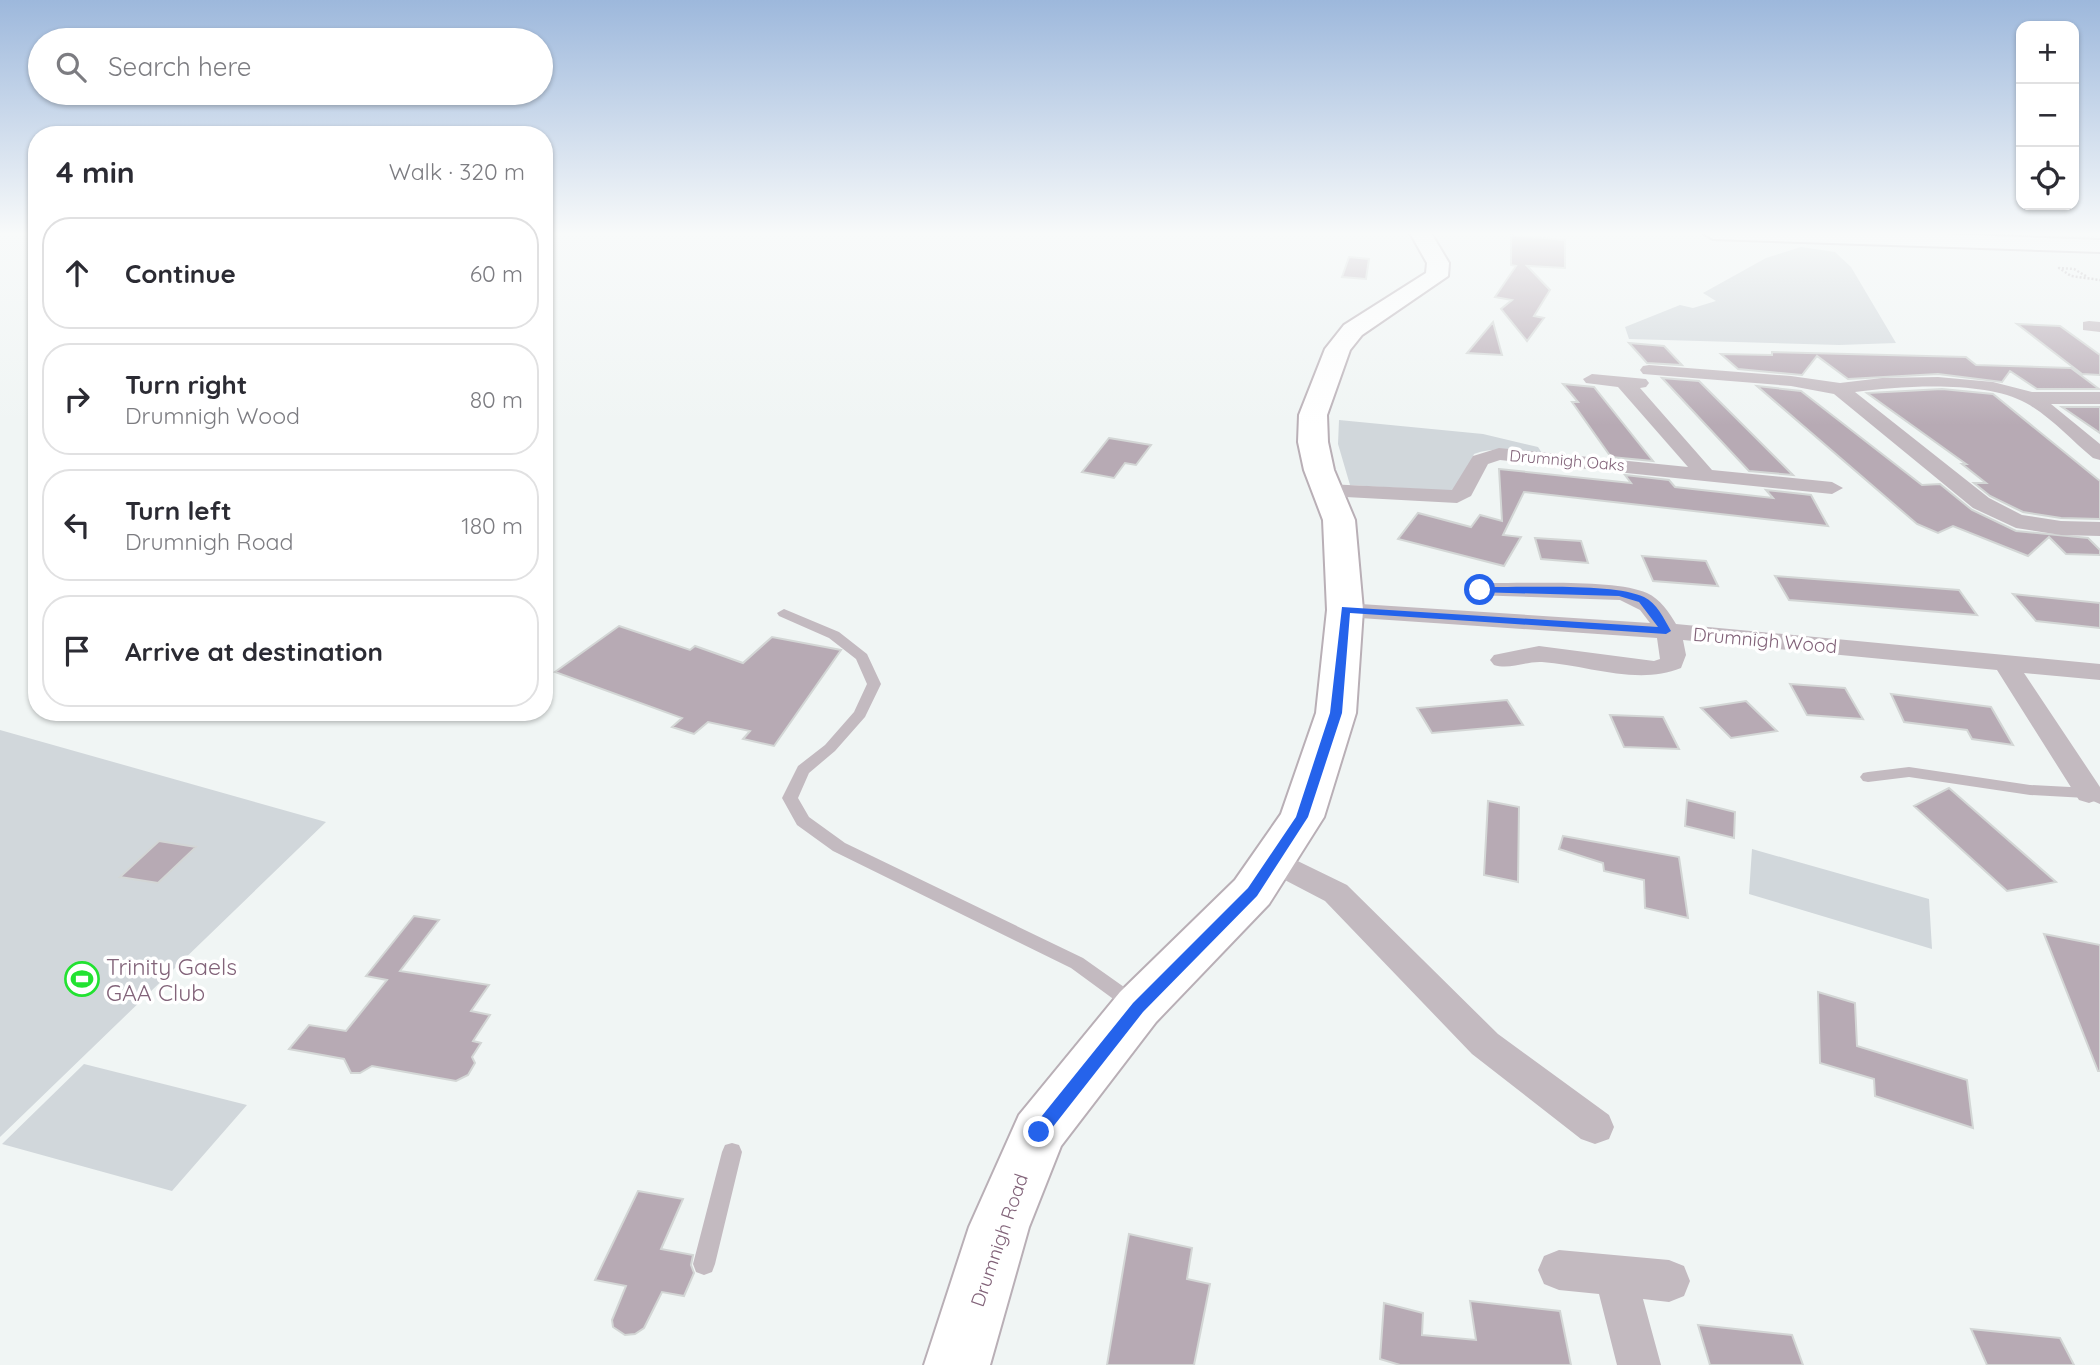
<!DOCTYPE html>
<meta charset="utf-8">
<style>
:root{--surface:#fff;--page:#f7f7f7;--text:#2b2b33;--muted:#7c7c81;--line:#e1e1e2}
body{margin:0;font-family:Quicksand,sans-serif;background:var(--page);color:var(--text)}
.controls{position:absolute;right:21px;top:21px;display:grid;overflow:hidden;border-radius:14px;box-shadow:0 2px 5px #0004}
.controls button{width:63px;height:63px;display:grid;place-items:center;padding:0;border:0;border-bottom:2px solid var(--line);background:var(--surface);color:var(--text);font:35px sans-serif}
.stop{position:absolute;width:21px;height:21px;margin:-16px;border:5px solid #2563eb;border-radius:50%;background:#fff}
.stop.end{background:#2563eb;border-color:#fff;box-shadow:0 2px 7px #0008}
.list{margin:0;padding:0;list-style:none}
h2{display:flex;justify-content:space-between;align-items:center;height:91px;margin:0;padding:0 28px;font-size:30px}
h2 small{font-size:23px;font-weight:400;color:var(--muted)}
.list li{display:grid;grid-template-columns:46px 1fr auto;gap:21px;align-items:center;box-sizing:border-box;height:112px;margin:0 14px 14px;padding:0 14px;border:2px solid var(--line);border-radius:28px}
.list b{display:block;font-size:26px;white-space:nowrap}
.list p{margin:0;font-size:23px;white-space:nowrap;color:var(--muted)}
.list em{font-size:23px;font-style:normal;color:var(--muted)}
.icon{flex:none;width:38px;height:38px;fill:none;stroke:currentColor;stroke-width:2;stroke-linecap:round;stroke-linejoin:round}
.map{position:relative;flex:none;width:2100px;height:1365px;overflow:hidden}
.search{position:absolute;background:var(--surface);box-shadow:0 2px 5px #0004;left:28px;top:28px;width:525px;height:77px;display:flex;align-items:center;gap:18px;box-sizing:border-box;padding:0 24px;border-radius:38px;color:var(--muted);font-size:26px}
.panel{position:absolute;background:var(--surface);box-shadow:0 2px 5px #0004;left:28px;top:126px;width:525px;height:595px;border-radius:28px}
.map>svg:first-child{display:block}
.green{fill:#d1d7db}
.building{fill:#b7aab4;stroke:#d3d6d5;stroke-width:2}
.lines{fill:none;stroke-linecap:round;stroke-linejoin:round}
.secondary-casing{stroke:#b9afb6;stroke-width:4}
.path{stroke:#bbb5b9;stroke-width:2.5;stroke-dasharray:2 2;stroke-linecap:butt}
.lane{fill:#c3bac0;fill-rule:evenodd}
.street{fill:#c3bac0;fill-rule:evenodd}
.secondary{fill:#fff;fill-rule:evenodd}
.route{fill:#2563eb}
.labels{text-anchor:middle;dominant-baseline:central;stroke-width:7;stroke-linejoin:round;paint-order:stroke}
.far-street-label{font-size:16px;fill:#826379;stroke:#fff}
.street-label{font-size:19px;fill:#826379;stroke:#fff}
.near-poi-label{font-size:23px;fill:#826379;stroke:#fff;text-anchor:start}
</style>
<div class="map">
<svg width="2100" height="1365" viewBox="0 0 2100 1365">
<rect width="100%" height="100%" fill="#f0f5f4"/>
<path class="green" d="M1801 247 1835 252 1851 267 1896 343 1839 345 1629 339 1625 327 1680 305 1693 308 1716 301 1703 293 1766 258Z
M1339 420 1483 434 1538 447 1542 453C1519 451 1496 446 1474 454L1460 486 1451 491 1350 485 1338 444Z
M0 730 326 822 0 1137Z
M1752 849 1929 899 1932 949 1749 894Z
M84 1064 247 1105 172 1191 2 1144Z"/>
<path class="building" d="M1511 235 1565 240V268L1527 266 1550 290 1534 316 1544 318 1527 341 1501 309 1512 300 1495 297 1516 266 1511 265Z
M1349 257 1369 259 1366 279 1342 277Z
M1493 322 1502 355 1467 353Z
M2017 324 2060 326 2100 355V375L2082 374Z
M1629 343 1664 346 1682 365 1647 363Z
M1772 352 1966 357 1976 365 2071 368 2099 389H2037L2010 371 2002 382 1938 374 1848 379 1817 356 1802 375 1738 369 1721 354 1772 355Z
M1662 378 1699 381 1793 475 1749 471Z
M1563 384 1594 387 1653 461 1611 457 1572 402H1578Z
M1757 386 1801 391 1922 485 1940 484 1972 510 2016 531 2088 538 2100 550V555L2066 554 2049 537 2028 556 1953 526 1938 533 1917 524Z
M1942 389 1993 394 2100 481V519L2061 518 2023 512 1990 496 1974 483H1986L1962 464H1966L1867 393Z
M2062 407H2100V433Z
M1109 438 1151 445 1136 465 1125 463 1114 478 1082 472Z
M1499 469 1631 483 1625 475 1669 480 1675 487 1773 498 1766 490 1811 495 1828 526 1524 492 1503 535 1521 537 1504 566 1398 539 1418 513 1471 527 1480 515 1502 521Z
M1535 538 1581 541 1588 563 1541 559Z
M1642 556 1706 561 1718 586 1653 581Z
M1775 576 1959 590 1977 615 1789 600Z
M2013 594 2100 603V628L2036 621Z
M619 626 690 650 695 646 743 663 772 637 841 650 774 746 743 739 750 731 708 722 694 734 672 727 682 718 555 672Z
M1790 684 1845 688 1863 719 1807 715Z
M1891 694 1991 707 2013 745 1972 739 1967 730 1904 722Z
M1507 700 1523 725 1432 733 1417 708Z
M1746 701 1777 731 1731 738 1701 708Z
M1610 715 1663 717 1679 749 1624 747Z
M1949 788 2056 882 2007 891 1914 806Z
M1687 800 1735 812 1734 838 1685 826Z
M1488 801 1519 807 1518 882 1484 875Z
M1563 836 1679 857 1688 918 1645 908 1644 880 1604 871 1603 863 1559 849Z
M159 841 196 847 158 883 120 877Z
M414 916 439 920 400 971 489 985 471 1011 490 1015 473 1041 481 1043 472 1057 475 1063 468 1075 456 1081 372 1066 360 1073H351L344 1059 289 1049 309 1025 346 1031 387 980 366 976Z
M2044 934 2100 945V1071H2098Z
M1818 992 1855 1003 1857 1046 1967 1080 1973 1128 1875 1096 1874 1079 1820 1063Z
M638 1191 683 1199 661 1249 693 1255 691 1265 694 1273 684 1296 662 1292 644 1328 635 1334 625 1335 613 1327 612 1320 626 1286 595 1280Z
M1129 1234 1192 1248 1187 1279 1210 1284 1194 1365H1107Z
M1470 1301 1560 1311 1571 1365H1400L1380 1359 1384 1303 1423 1313 1422 1335 1476 1340Z
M1698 1325 1792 1335 1803 1365H1710Z
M1971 1329 2060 1338 2074 1365H1987Z"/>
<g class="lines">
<g class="secondary-casing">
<path id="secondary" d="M1410 233H1431L1449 263 1448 276 1362 335 1350 350 1327 415 1328 442 1334 470 1355 520 1363 610 1356 713 1324 817 1269 904 1156 1022 1061 1146 1029 1227 990 1365H924L969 1227 1019 1115 1120 992 1235 880 1281 814 1316 713 1327 610 1323 520 1304 470 1298 442 1299 415 1325 349 1344 325 1426 273 1427 263Z
M1703 233H1913L2100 240V252L1713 239Z"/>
</g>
<path class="path" d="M2086 276 2074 269 2059 268 2071 276 2100 280"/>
<path class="lane" d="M784 609 839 632 867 654 881 684 865 717 835 751 809 773 798 798 809 817 845 843 1083 958 1141 999 1143 1004 1141 1009 1134 1011 1127 1009 1071 968 833 851 797 825 782 798 798 766 825 745 854 712 867 684 856 659 829 638 779 616 777 613Z
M1909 767 2030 785 2089 788 2100 792V804L2086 798 2030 795 1909 777 1868 782 1863 781 1860 777 1863 773 1868 772Z
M732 1143 739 1145 742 1152 715 1264 712 1272 704 1275 696 1272 693 1264 722 1152 725 1145Z"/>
<path class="street" d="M2089 321 2100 322V332L2083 330V322Z
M1649 365 1791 376 1840 383 1882 378 1938 377 1993 382 2032 392H2100V404H2051L2100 444V460L2093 458C2071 440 2051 417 2026 403 1985 380 1901 386 1855 392L1989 498 2022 515 2061 521 2100 522V536L2061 535 2016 528 1973 508 1834 394 1791 386 1643 374 1640 370 1643 366Z
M1592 374 1646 379 1649 383 1646 387 1640 388 1712 470 1832 482 1843 488 1832 494 1500 460 1488 464 1471 496 1457 503 1327 496 1316 490 1327 484 1452 490 1473 456 1499 448 1688 467 1618 387 1586 383 1583 379Z
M1480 583C1519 584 1615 578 1647 593 1660 599 1669 612 1676 624L2100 664V680L2024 673 2100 787V799L2089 803 2079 800 1997 670 1683 640 1686 655 1681 668C1638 686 1587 665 1542 662 1526 661 1510 670 1494 665L1490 660 1494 655 1539 646 1654 661 1660 659 1657 638 1345 617 1336 615 1333 610 1336 605 1345 603 1650 623 1640 610 1620 600 1472 595 1468 590 1472 585Z
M1273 849 1347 885 1498 1034 1609 1115 1614 1127 1609 1139 1595 1144 1581 1139 1472 1054 1325 901 1262 868 1257 860 1262 852Z
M1559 1250 1669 1260 1684 1266 1690 1281 1684 1296 1669 1302 1643 1299 1661 1365H1617L1599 1294 1559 1290 1544 1284 1538 1270 1544 1256Z"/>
<use href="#secondary" class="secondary"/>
</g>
<linearGradient id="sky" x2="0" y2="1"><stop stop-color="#9db8dc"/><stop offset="0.55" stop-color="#f8fafa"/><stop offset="1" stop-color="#f8fafa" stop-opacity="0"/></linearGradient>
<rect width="2100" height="425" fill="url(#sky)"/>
<path class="route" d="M1480 587C1518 588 1614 582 1644 597 1657 603 1664 619 1671 631L1666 634 1350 613 1342 713 1308 817 1257 896 1143 1012 1045 1137H1033V1127L1133 1003 1248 888 1296 817 1330 713 1342 607 1658 627 1639 602 1619 596 1476 592 1475 590Z"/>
<defs>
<g id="stadium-ring" transform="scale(1.75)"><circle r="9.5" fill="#fff" stroke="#22e231" stroke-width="1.5"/><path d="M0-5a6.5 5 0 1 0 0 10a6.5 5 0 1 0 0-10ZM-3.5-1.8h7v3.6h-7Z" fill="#22e231"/></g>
</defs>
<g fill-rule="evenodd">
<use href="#stadium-ring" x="82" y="979"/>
</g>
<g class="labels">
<g class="far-street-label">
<text transform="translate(1567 460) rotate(5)">Drumnigh Oaks</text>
</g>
<g class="street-label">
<text transform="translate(1765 640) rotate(5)">Drumnigh Wood</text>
<text transform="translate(999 1240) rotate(-71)">Drumnigh Road</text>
</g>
<g class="near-poi-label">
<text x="106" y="966">Trinity Gaels<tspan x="106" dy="26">GAA Club</tspan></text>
</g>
</g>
</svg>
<div class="controls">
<button>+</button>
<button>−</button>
<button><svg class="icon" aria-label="locate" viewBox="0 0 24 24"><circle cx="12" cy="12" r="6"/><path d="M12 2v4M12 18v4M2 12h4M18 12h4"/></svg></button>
</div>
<div class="stop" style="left:1480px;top:590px"></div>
<div class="stop end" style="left:1039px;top:1132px"></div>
<div class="search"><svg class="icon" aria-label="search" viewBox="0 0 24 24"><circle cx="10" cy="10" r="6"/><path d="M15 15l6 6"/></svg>Search here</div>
<section class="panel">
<h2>4 min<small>Walk · 320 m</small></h2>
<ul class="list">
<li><svg class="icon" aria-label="ahead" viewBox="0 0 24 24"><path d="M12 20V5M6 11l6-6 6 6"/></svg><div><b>Continue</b></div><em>60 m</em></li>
<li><svg class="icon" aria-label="right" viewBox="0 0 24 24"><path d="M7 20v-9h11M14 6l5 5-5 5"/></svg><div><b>Turn right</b><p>Drumnigh Wood</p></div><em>80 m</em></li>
<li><svg class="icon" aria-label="left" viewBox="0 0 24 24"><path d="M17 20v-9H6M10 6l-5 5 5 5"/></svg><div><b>Turn left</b><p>Drumnigh Road</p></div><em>180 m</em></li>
<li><svg class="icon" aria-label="arrive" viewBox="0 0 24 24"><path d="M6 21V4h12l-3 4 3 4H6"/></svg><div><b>Arrive at destination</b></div></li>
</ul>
</section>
</div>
